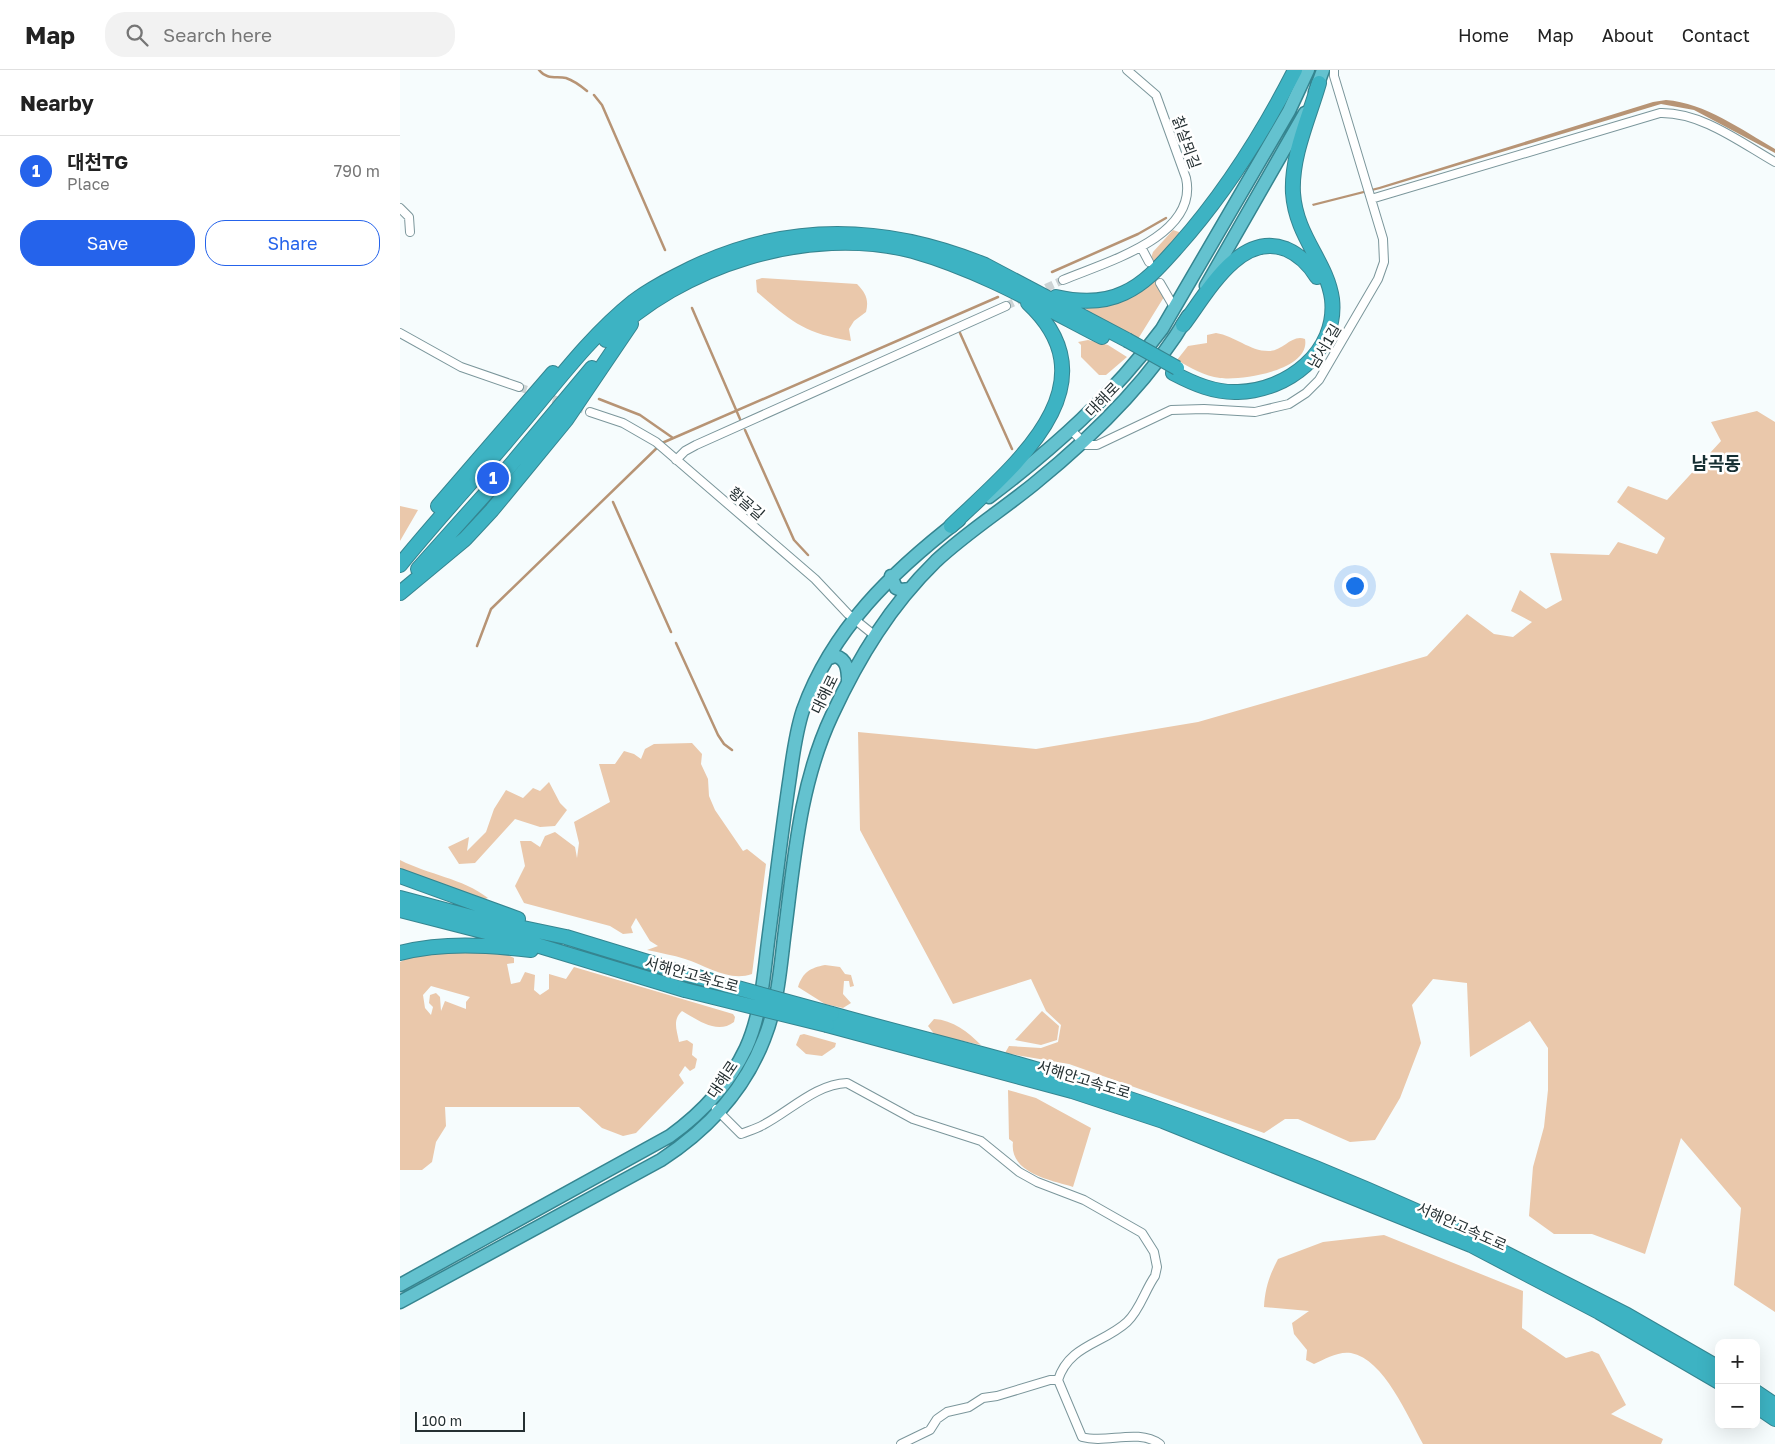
<!DOCTYPE html>
<meta charset="utf-8">
<style>
:root{--surface:#fff;--page:#f2f2f2;--text:#222;--muted:#767676;--line:#e0e0e0;--accent:#2563eb}
body{margin:0;font-family:"Golos Text","Noto Sans KR",sans-serif;background:var(--page);color:var(--text)}
.controls{position:absolute;right:15px;bottom:15px;display:grid;overflow:hidden;border-radius:10px;box-shadow:0 5px 20px #0002}
.controls button{width:45px;height:45px;display:grid;place-items:center;padding:0;border:0;border-bottom:1px solid var(--line);background:var(--surface);color:var(--text);font:25px sans-serif}
.scale{position:absolute;left:15px;bottom:12px;width:110px;box-sizing:border-box;padding-left:5px;border:2px solid #253032;border-top:0;font-size:14px;line-height:18px;white-space:nowrap;color:#253032;-webkit-text-stroke:4px #fff;paint-order:stroke}
.you{position:absolute;left:954px;top:515px;width:18px;height:18px;margin:-12px;border:4px solid #fff;border-radius:50%;background:#1a73e8;box-shadow:0 0 0 8px #1a73e833}
.badge{display:grid;place-items:center;width:32px;height:32px;border-radius:50%;background:var(--accent);color:#fff;font-size:16px;font-weight:700}
.pin{position:absolute;translate:-50% -50%;border:2px solid #fff;box-shadow:0 1px 5px #0006}
.list{margin:0;padding:0;list-style:none}
h2{display:flex;justify-content:space-between;align-items:center;height:65px;margin:0;padding:0 20px;font-size:21px}
h2 small{font-size:16px;font-weight:400;color:var(--muted)}
.list li{display:grid;grid-template-columns:32px 1fr auto;gap:15px;align-items:center;box-sizing:border-box;height:70px;padding:0 20px;border-top:1px solid var(--line)}
.list b{display:block;font-size:19px;white-space:nowrap}
.list p{margin:0;font-size:16px;white-space:nowrap;color:var(--muted)}
.list em{font-size:16px;font-style:normal;color:var(--muted)}
.actions{display:flex;gap:10px;padding:15px 20px}
.actions a{flex:1;padding:11px 0;border:1px solid var(--accent);border-radius:20px;text-align:center;font-size:18px;color:var(--accent)}
.actions .main{background:var(--accent);color:#fff}
.icon{flex:none;width:28px;height:28px;fill:none;stroke:currentColor;stroke-width:2;stroke-linecap:round;stroke-linejoin:round}
.map{position:relative;flex:none;width:1375px;height:1374px;overflow:hidden}
header{display:flex;align-items:center;gap:30px;box-sizing:border-box;height:70px;padding:0 25px;background:var(--surface);border-bottom:1px solid var(--line)}
header strong{font-size:24px}
nav{display:flex;gap:28px;margin-inline-start:auto;font-size:18px}
.search{width:350px;height:45px;background:var(--page);display:flex;align-items:center;gap:12px;box-sizing:border-box;padding:0 18px;border-radius:20px;color:var(--muted);font-size:19px}
main{display:flex}
aside{flex:1;background:var(--surface)}
.map>svg:first-child{display:block}
.green{fill:#eac8ab;fill-rule:evenodd}
.water{fill:#b79475}
.lines{fill:none;stroke-linecap:round;stroke-linejoin:round}
.stream{stroke:#b79475;stroke-width:2.5}
.minor-tunnel{stroke:#ccd3d4;stroke-width:8;stroke-dasharray:8 4;stroke-linecap:butt}
.minor-casing{stroke:#7b969b;stroke-width:10}
.trunk-casing{stroke:#358590;stroke-width:15}
.motorway-casing{stroke:#358590;stroke-width:16}
.minor{stroke:#fff;stroke-width:8}
.trunk{stroke:#64c2cf;stroke-width:12}
.motorway{stroke:#3db3c3;stroke-width:14}
.motorway-bridge-casing{stroke:#358590;stroke-width:16;stroke-linecap:butt}
.motorway-bridge{stroke:#3db3c3;stroke-width:14}
.labels{text-anchor:middle;dominant-baseline:central;stroke-width:5;stroke-linejoin:round;paint-order:stroke}
.street-label{font-size:15px;fill:#253032;stroke:#fff}
.quarter-label{font-size:18px;font-weight:bold;fill:#162f33;stroke:#fff}
</style>
<header>
<strong>Map</strong>
<div class="search"><svg class="icon" aria-label="search" viewBox="0 0 24 24"><circle cx="10" cy="10" r="6"/><path d="M15 15l6 6"/></svg>Search here</div>
<nav><a>Home</a><a>Map</a><a>About</a><a>Contact</a></nav>
</header>
<main>
<aside>
<h2>Nearby<small></small></h2>
<ul class="list">
<li><span class="badge">1</span><div><b>대천TG</b><p>Place</p></div><em>790 m</em></li>
</ul>
<div class="actions"><a class="main">Save</a><a>Share</a></div>
</aside>
<div class="map">
<svg width="1375" height="1374" viewBox="0 0 1375 1374">
<rect width="100%" height="100%" fill="#f6fcfd"/>
<path class="green" d="M773 160 779 162 780 165 754 196 750 191 753 182Z
M362 208 457 214C466 223 469 230 466 242L454 251 449 259 451 271C404 263 393 253 357 222L356 210Z
M755 209 764 227 738 269 689 243 686 239 688 236C712 231 737 228 755 209Z
M816 263C835 266 851 282 870 281 884 280 892 264 905 269 911 300 842 311 820 308 804 306 791 298 777 290L788 276 807 273V265Z
M688 270 708 275 727 287 706 305H699L681 287V275L678 272Z
M1357 341 1375 352V1242L1334 1215 1341 1138 1281 1068 1245 1184 1192 1164H1154L1129 1146 1133 1097 1144 1057 1148 1020V978L1130 951 1070 987 1067 913 1033 909 1012 935 1021 973 1000 1028 975 1070 950 1072 898 1049H885L864 1063 669 994 605 983 609 976 641 978 658 972 661 955 646 941 631 909 553 934 460 760 458 662 636 679 798 652 1027 586 1067 544 1094 564 1113 567 1132 552 1111 541 1120 520 1146 539 1162 530 1150 483 1209 485 1218 472 1257 484 1265 468 1217 432 1228 416 1267 430 1321 371 1311 352Z
M0 436 18 440 0 471Z
M292 673 302 684 301 694 308 709 309 726 315 740 343 781 347 779 366 794 352 904C329 912 307 896 285 889 273 885 260 883 247 880L258 876 250 871 236 848 231 857 233 863 223 864 210 856 124 833 115 816 125 796 120 771H131L140 777 145 766 155 762 175 777 177 788 179 773 174 752 210 732 199 694H215L224 681 234 684 241 689 245 679 254 674Z
M149 712 160 733 167 740 155 756 140 757 115 749 75 793 59 794 48 777 69 767 67 781 86 762 94 739 106 720 123 728 133 718 140 721Z
M0 790C29 805 62 808 88 828L82 830 0 801Z
M39 881 104 883 114 888V893L107 894 111 914 120 912 125 902 135 905 134 920 140 925 149 919V904L166 909 174 897 333 944 335 947 334 952C317 965 298 950 282 941 272 950 277 960 279 972L287 970 293 974 292 985 297 989 295 998 290 1001 285 996 279 1005 284 1013 236 1063 223 1066 202 1058 179 1037H45L46 1056 36 1072 32 1092 22 1100H0V892L16 884ZM31 916 70 927 66 932V939L45 931 41 941 40 927 36 923 30 925 29 933 33 937 31 945 25 938 23 925Z
M425 895 440 897 445 904 451 905 454 916 450 917 449 911H444L443 924 451 933 443 938 425 934 398 917C403 902 410 898 425 895Z
M642 941 659 956 657 970 641 975 615 970Z
M534 949C553 950 568 962 581 975L535 965 528 956Z
M404 964 436 973 435 977 422 986 406 984 396 975 400 965Z
M608 1020 636 1028 691 1058 673 1117C650 1110 609 1103 613 1072L609 1069Z
M984 1165 1123 1221 1122 1258 1166 1288 1192 1281 1199 1284 1226 1335 1211 1344 1263 1369 1261 1374H1023C1008 1347 984 1289 951 1283 938 1281 925 1289 914 1294L906 1290 907 1280 894 1264 892 1253 909 1241 864 1237C865 1219 869 1206 878 1189L923 1172Z"/>
<path class="water" d="M1266 30C1305 33 1342 60 1375 79V83L1294 40 1261 34 980 119 913 136 912 134 979 117 1253 32Z"/>
<g class="lines">
<path class="stream" d="M139 0C147 10 156 6 166 8 175 11 181 16 187 21
M194 25 202 35 265 180
M652 202 738 164 766 148
M292 238 340 349
M560 263 612 379
M199 329 240 345 273 368
M345 360 394 470 408 485
M213 432 271 562
M276 573 318 665 324 674 332 680
M77 576 91 539 262 373 598 227"/>
<path class="minor-tunnel" d="M635 223 663 210
M606 236 625 227
M119 317 190 342"/>
<g class="minor-casing">
<path id="minor" d="M971 129 1260 43C1301 42 1340 72 1375 92
M0 138 9 147 10 162
M741 177 749 192
M663 210C703 193 799 167 786 108L756 25 727 0
M760 213 774 237
M0 263 61 297 119 317
M190 342 223 353 256 372 415 509 448 544 474 565
M672 361 686 375H697L771 340 804 339 855 342 889 334 906 323 919 310 978 209 984 192 983 169 934 6V0
M276 390 285 381 296 375 606 236
M316 1039 341 1064C348 1061 356 1059 363 1055 390 1041 416 1014 447 1013L513 1049 581 1071 619 1102 637 1112 684 1130 742 1163 754 1182 757 1197 755 1206C745 1220 740 1240 727 1252 703 1274 669 1275 658 1310L682 1367C707 1374 737 1358 760 1374
M501 1374 530 1360 537 1349 547 1342 569 1337 583 1328 597 1326 650 1310H658"/>
</g>
<g class="trunk-casing">
<path id="trunk" d="M915 22 923 0
M806 216 905 43
M589 427C654 378 713 325 762 259L889 41 908 0
M491 506 496 518 501 520 510 519
M427 589 435 586C447 589 448 600 448 611
M0 1215 270 1066C302 1043 329 1014 346 978 362 943 364 901 369 864 376 811 382 759 390 706 393 684 396 661 403 640 432 559 493 501 559 450
M0 1232 261 1090C307 1060 344 1021 364 969 377 937 380 902 384 868 394 792 399 715 432 645 459 587 490 536 536 491 566 463 602 440 634 414 692 367 750 311 788 246"/>
</g>
<g class="motorway-casing">
<path id="motorway" d="M656 227C678 232 703 233 724 223 746 213 761 195 778 176 825 123 863 63 895 0
M783 255C806 225 839 161 886 179 900 185 909 194 917 207
M206 270C280 195 409 154 513 181 580 200 640 235 702 267
M773 303C794 314 815 323 838 322 887 321 938 282 932 229 927 192 896 167 893 123 891 86 909 48 919 13
M38 436 153 303
M551 456C611 398 717 316 628 233
M0 495C37 449 78 406 116 360 153 317 188 268 233 232 251 218 272 208 292 198 389 151 487 155 585 195L727 270
M18 499 104 403 192 298
M0 523 65 469 92 440 166 350 231 254
M0 806 118 849
M0 828 75 848 166 867 287 904
M0 840 133 874 285 920
M0 883C43 872 87 875 131 880
M432 944C524 970 618 991 709 1022 830 1062 949 1109 1064 1163
M427 955 672 1021 763 1051 1071 1175 1199 1242 1319 1312
M1095 1178 1227 1245 1319 1298
M1356 1322 1375 1335
M1356 1336 1375 1349"/>
</g>
<use href="#minor" class="minor"/>
<use href="#trunk" class="trunk"/>
<use href="#motorway" class="motorway"/>
<g class="motorway-bridge-casing">
<path id="motorway-bridge" d="M727 270 777 298
M287 904 432 944
M285 920 427 955"/>
</g>
<use href="#motorway-bridge" class="motorway-bridge"/>
</g>
<g class="labels">
<g class="street-label">
<text transform="translate(787 72) rotate(70)">칡살뫼길</text>
<text transform="translate(924 276) rotate(-59)">남서1길</text>
<text transform="translate(702 329) rotate(-46)">대해로</text>
<text transform="translate(347 433) rotate(41)">황골길</text>
<text transform="translate(424 624) rotate(-64)">대해로</text>
<text transform="translate(292 904) rotate(15)">서해안고속도로</text>
<text transform="translate(322 1009) rotate(-56)">대해로</text>
<text transform="translate(684 1009) rotate(17)">서해안고속도로</text>
<text transform="translate(1062 1156) rotate(24)">서해안고속도로</text>
</g>
<g class="quarter-label">
<text x="1316" y="393">남곡동</text>
</g>
</g>
</svg>
<div class="controls">
<button>+</button>
<button>−</button>
</div>
<div class="scale">100 m</div>
<div class="you"></div>
<div class="pin badge" style="left:93px;top:408px">1</div>
</div>
</main>
